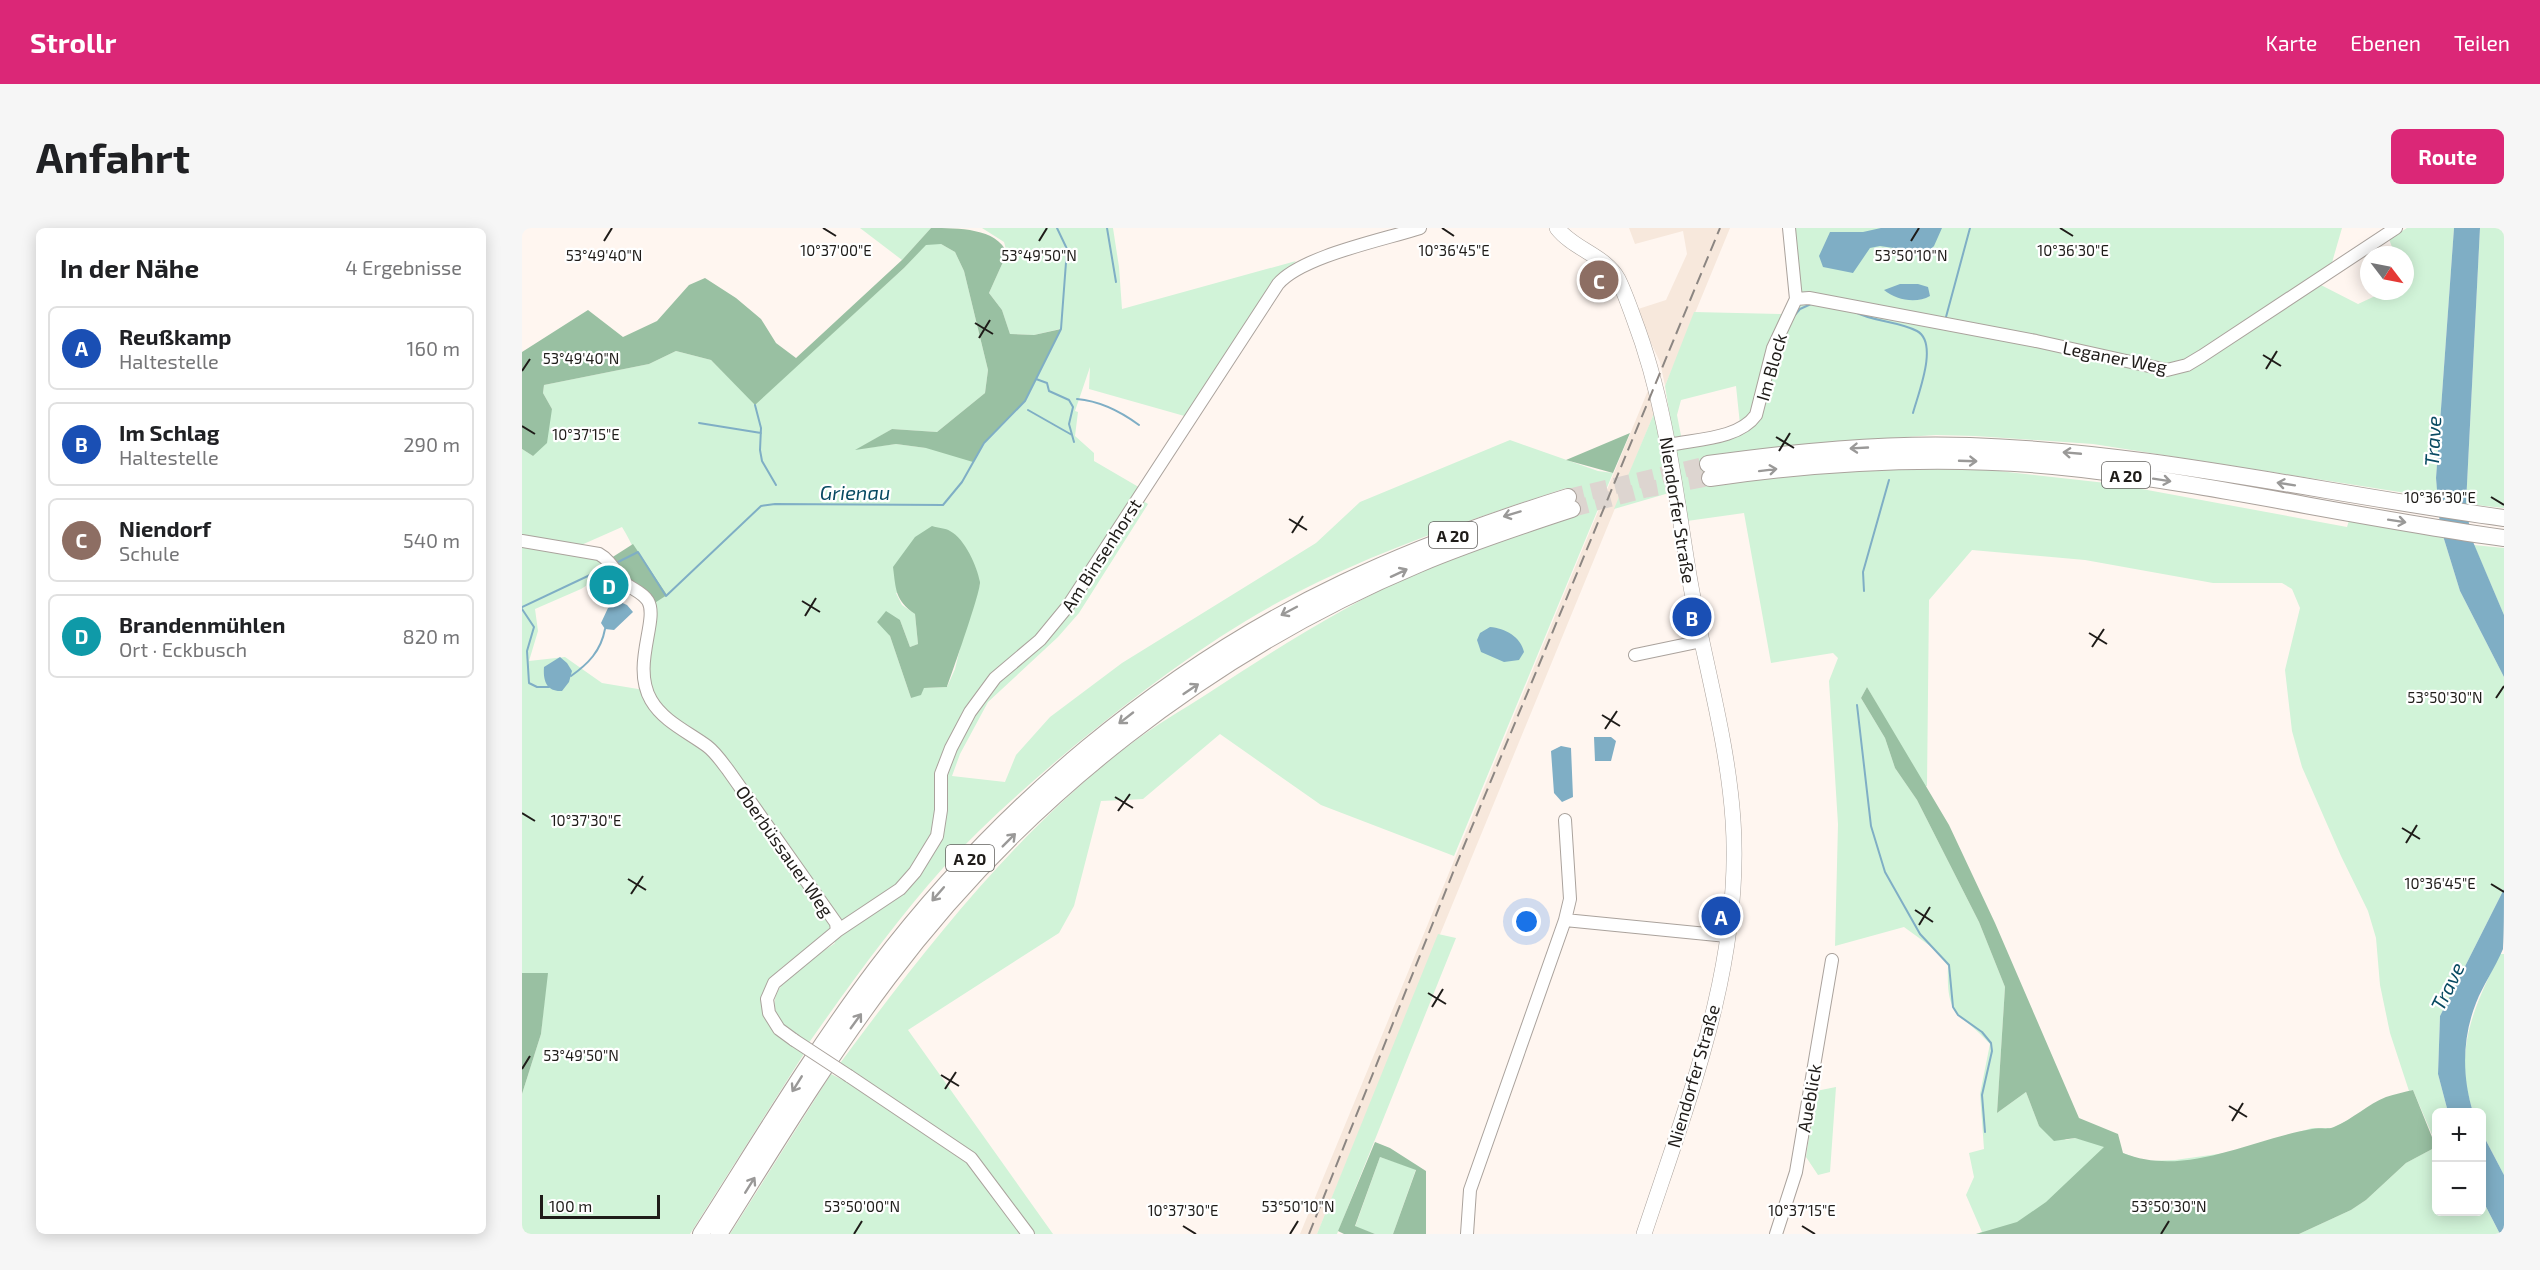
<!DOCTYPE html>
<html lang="de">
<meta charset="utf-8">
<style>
:root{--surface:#fff;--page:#f6f6f6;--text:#202124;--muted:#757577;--line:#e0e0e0;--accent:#db2777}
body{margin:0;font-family:"Exo 2",sans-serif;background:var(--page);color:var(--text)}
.controls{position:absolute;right:18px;bottom:18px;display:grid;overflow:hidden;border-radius:9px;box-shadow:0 3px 15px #0003}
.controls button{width:54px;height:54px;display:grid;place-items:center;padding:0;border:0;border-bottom:2px solid var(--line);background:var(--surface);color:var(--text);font:30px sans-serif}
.compass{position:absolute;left:1838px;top:18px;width:54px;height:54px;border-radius:50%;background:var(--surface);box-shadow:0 3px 15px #0003;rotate:122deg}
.scale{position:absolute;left:18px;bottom:15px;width:120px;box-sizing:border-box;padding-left:6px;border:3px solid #1f1c19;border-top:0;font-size:16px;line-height:21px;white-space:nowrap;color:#1f1c19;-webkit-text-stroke:4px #fff;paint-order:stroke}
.you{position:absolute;left:1005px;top:694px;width:21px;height:21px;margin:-15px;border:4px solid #fff;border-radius:50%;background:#1a73e8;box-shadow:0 0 0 9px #1a73e833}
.badge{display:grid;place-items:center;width:39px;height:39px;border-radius:50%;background:var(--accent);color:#fff;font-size:20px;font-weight:700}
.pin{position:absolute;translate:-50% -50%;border:3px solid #fff;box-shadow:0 2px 6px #0006}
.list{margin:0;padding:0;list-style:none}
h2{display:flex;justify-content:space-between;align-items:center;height:78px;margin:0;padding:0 24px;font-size:26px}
h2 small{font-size:20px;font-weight:400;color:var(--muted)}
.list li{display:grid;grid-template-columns:39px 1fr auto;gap:18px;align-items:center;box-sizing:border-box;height:84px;margin:0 12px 12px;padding:0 12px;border:2px solid var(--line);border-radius:9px}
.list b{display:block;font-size:22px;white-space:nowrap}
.list p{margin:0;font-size:20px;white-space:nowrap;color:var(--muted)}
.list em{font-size:20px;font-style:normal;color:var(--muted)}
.map{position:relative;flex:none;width:1982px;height:1006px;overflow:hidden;border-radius:9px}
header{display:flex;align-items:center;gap:36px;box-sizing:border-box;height:84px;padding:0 30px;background:var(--accent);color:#fff}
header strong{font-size:28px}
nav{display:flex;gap:33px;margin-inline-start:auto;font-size:21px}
.intro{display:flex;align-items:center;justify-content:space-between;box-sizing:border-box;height:144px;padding:0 36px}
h1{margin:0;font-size:42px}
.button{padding:15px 27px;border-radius:9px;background:var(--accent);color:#fff;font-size:21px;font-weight:700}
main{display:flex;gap:36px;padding:0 36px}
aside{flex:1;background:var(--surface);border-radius:9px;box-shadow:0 3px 15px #0003}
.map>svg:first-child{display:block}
.built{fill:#f7e8dc}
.green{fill:#d1f3d8;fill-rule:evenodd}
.forest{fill:#99c0a2}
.water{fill:#7faec5}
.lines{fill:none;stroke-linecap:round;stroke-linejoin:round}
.stream{stroke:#7faec5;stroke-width:2}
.highway-tunnel{stroke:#ddd5d0;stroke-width:16;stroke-dasharray:16 8;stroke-linecap:butt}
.minor-casing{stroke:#aaa29c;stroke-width:14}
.major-casing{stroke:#aaa29c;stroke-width:16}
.highway-casing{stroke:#aaa29c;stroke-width:18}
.minor{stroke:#fff;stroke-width:12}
.major{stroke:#fff;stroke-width:15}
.highway{stroke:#fff;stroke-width:16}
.rail{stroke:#8c8682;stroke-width:2;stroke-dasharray:12 6;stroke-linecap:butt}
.minor-bridge-casing{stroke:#aaa29c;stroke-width:14;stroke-linecap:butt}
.minor-bridge{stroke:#fff;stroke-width:12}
.oneway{stroke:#9a9998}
.ticks{fill:none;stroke:#1f1c19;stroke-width:2}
.labels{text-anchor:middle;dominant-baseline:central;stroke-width:4.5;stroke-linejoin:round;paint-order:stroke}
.shield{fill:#fff;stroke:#62605e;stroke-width:1.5}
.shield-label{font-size:16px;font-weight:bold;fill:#1f1c19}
.street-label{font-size:18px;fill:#1f1c19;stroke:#fff}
.water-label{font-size:20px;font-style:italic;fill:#084a62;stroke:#fff}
.ticks-label{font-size:15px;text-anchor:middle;fill:#1f1c19;stroke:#fff;stroke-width:4.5;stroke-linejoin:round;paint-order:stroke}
</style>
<header>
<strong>Strollr</strong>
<nav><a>Karte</a><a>Ebenen</a><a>Teilen</a></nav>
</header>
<div class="intro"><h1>Anfahrt</h1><a class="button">Route</a></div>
<main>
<aside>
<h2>In der Nähe<small>4 Ergebnisse</small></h2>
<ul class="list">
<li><span class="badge" style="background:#1a4fb4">A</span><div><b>Reußkamp</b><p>Haltestelle</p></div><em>160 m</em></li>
<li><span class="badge" style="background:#1a4fb4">B</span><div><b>Im Schlag</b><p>Haltestelle</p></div><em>290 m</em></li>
<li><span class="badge" style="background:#8d6e63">C</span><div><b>Niendorf</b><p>Schule</p></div><em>540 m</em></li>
<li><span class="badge" style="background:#0f9aa8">D</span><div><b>Brandenmühlen</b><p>Ort · Eckbusch</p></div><em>820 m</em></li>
</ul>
</aside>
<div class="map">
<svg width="1982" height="1006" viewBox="0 0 1982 1006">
<rect width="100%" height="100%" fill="#fff6f0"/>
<path class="built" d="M1107 0H1208L1143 158 1138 134 1113 82 1144 72 1165 26 1161 3 1113 16Z
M1127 160 1133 183 795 1006H778Z"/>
<path class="green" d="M338 0H409L380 32Z
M460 0H591L597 39 600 81 774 33 761 46 666 189 567 161 568 139 553 183 556 184 553 208 572 225V233L620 261 621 273 626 276 557 385 536 409 466 474 438 526 430 548 483 554 494 527 528 489 600 435 794 315 838 274 988 212 1076 243 1091 245 932 628 799 577 698 506 621 571 579 573 552 678 537 705 386 802 531 1006H509L459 937 316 838C402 722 494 603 610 515 634 497 660 482 685 466 753 421 823 378 897 343 946 320 1000 305 1052 288L1044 260C951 291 858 321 770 367 691 408 621 462 552 518 507 556 461 596 421 640 372 695 329 755 286 816 278 810 266 803 260 795 232 760 290 732 313 715L307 703C288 726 241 739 242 773 242 800 262 810 283 824L168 1006H0V866L19 806 25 746 0 745V221L11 228 30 181 21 165 22 157 127 136 154 123 189 132 233 176 382 40 404 16H419L433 24 442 43 466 142 463 165 415 204 370 201 336 221 374 216 404 220 462 215 503 173 538 101 512 107 488 106 480 82 467 65 485 25 482 14ZM100 299C134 354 127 400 122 462L80 455 43 429 7 433 16 403 13 381 59 361 92 340 57 318ZM458 356 444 396 433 441 425 459 402 460 389 470 368 408 361 397 378 392 388 419 396 416 393 386 380 377 374 365Z
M1270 0H1820L1809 38 1795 55 1836 76 1864 63H1883V27H1873L1867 11 1885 0H1932L1914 250 1916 270 1571 216 1453 208 1414 207 1294 215 1183 229 1333 238 1468 242 1593 256 1825 299 1830 283 1918 298 1938 363 1982 449V661L1918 788 1916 846 1926 884H1914V916L1891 862 1887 863 1868 805 1858 757 1854 710 1846 683 1819 628 1780 539 1770 503 1763 442 1778 380 1770 361 1760 355H1691L1563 332 1450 322 1407 372 1405 558 1402 559 1345 459 1339 470 1363 510 1373 540 1395 572 1457 694 1483 759 1475 885 1504 864 1517 898 1544 912 1553 910 1570 914 1623 933 1653 932 1710 924 1790 900H1810L1839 886 1823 959 1454 1006 1460 1004 1444 967 1452 949 1447 925 1462 921 1458 866 1468 816C1437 782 1424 792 1426 738L1415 723 1382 699 1313 718 1316 596 1307 453 1316 430 1311 425 1249 435 1222 285 1165 293 1143 158 1172 84 1261 86 1268 78ZM1214 158 1219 206 1161 218 1155 187 1159 172Z
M1958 0H1982V280L1944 276Z
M1133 183 1147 265 1092 281Z
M1952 317 1982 320V387Z
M916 706 934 710 815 1006H795Z
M1978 726H1982V947L1960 905V884H1951C1931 823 1951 781 1978 726Z
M309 846 331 857 442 930 502 1006H208Z
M1314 859 1308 944 1296 947 1284 929 1294 863Z
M1914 919V984H1960V971L1978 1006H1777L1829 982 1844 972 1884 935Z
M858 929 894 941 871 1006H853L833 999Z"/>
<path class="forest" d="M409 0C436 0 475 0 485 25L467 65 480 82 488 106 512 107 539 101 503 173 462 215 451 234 404 220 374 216 333 222 370 201 415 204 463 165 466 142 442 43 433 24 419 16 404 17 382 40 233 177 189 132 154 123 127 136 22 157 21 165 30 181 25 215 11 228 0 221V124L66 82 101 109 135 93 167 57 183 50 214 70 239 91 254 115 274 130 380 32Z
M1108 205 1091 245 1044 232Z
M410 298C416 300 424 300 428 303 443 311 455 338 458 354 459 363 430 445 425 459L402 460 399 467 389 470 368 408 355 394 364 383 378 392 388 419 396 416 393 386C373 372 374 362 371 339L393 309Z
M111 316 145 367 128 378 86 332Z
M1345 459 1427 597 1473 695 1557 890 1596 906 1601 925C1663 950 1729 911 1790 901 1797 899 1805 902 1812 899 1831 891 1846 876 1864 869 1873 866 1882 864 1891 862L1914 919 1884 935 1844 972 1829 982 1777 1006H1454L1495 994 1524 974 1582 919 1553 910 1532 913 1517 898 1504 864 1475 885 1483 759 1457 694 1395 572 1373 540 1363 510 1339 470Z
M0 745H26L19 806 0 866Z
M853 914 868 920 904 943V1006H871L894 942 858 929 833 998 853 1006H822L816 1003Z"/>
<path class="water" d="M1359 0H1420L1412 18 1405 25 1358 18 1348 20 1331 45 1301 39 1297 28 1308 4H1341Z
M1932 0H1958L1944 276 1949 309 1982 387V449L1938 363 1918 298 1914 250Z
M1378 56H1396L1406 59 1408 68C1394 76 1374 72 1362 62Z
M96 373 105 377 111 384 92 402 83 401 79 395 86 380Z
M968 399C983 400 999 409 1002 424L997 432 982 434 959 424 955 412 958 405Z
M38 429 45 435 50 443 47 454 40 463C24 464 21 452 22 439Z
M1072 509H1089L1094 513 1089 533H1073Z
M1039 518 1049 520 1051 569 1040 574 1032 565 1029 523Z
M1982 661C1982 676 1982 709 1981 721 1973 740 1961 757 1954 775 1940 810 1940 849 1951 884H1926L1916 846 1918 788Z
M1960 905 1982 947V1006H1978L1960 971Z"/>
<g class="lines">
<path class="stream" d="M585 0 594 54
M1333 84C1352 94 1376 93 1395 103 1417 115 1396 166 1391 185
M1272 88 1278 81 1289 76
M1424 89 1448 0
M514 151 525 155 527 163 547 172 551 179 547 196 552 214
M555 171C578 173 598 183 617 197
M233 177 239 200 238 222 240 233 254 257
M506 182 550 207
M177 195 239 205
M94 335 116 324 144 368 239 278 253 276 421 277 440 254 462 215 503 173 539 101 545 21 535 0
M1342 363 1341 344 1367 252
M0 379 87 338
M0 381 12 399 5 423 7 455 15 459H27
M49 448C66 436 79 423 83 401
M1335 477 1349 598 1363 644 1398 706 1427 737 1431 779 1436 787 1460 804 1469 815 1470 823 1460 867 1463 904"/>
<path class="highway-tunnel" d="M1046 269 1186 236
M1050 281 1122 262 1188 250"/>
<g class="minor-casing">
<path id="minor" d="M1274 71 1287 70 1514 113 1645 142 1665 137 1680 128 1874 0
M1147 217C1175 211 1217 211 1234 187L1251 120 1274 71 1267 0
M0 313 77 326C88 332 93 343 101 353 108 361 120 363 126 373 137 392 109 437 129 472 141 493 166 504 185 518 193 524 200 534 206 542L314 695 315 703
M1113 427 1180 413
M1043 692 1048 671 1043 592
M272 812 257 801 247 785 245 771 252 755 315 703 378 661 393 644 415 608 419 582V546L429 520 448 484 473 450 518 412 546 378 756 56C780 28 861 12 898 0
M327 848 449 930 506 1006
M945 1006 948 962 1043 692 1205 708
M1254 1006 1274 944 1310 732"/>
</g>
<g class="major-casing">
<path id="major" d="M1035 0C1051 21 1084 28 1096 51 1102 63 1107 77 1112 91 1142 170 1152 252 1165 335 1178 421 1205 504 1211 592 1221 734 1166 873 1122 1006"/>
</g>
<g class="highway-casing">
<path id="highway" d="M1186 236C1273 224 1360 215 1448 218 1628 224 1804 266 1982 290
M1188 250C1312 232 1435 226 1560 241 1701 258 1841 291 1982 310
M179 1006C236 917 290 826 354 741 476 580 638 442 821 355 894 320 969 293 1046 269
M197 1006C251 920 304 832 366 750 501 570 689 423 897 336 947 315 998 298 1050 281"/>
</g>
<use href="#minor" class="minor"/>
<use href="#major" class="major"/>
<use href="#highway" class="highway"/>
<path class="rail" d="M787 1006 932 642 1198 0"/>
<g class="minor-bridge-casing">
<path id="minor-bridge" d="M272 812 327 848"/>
</g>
<use href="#minor-bridge" class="minor-bridge"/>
</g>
<defs><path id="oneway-shaft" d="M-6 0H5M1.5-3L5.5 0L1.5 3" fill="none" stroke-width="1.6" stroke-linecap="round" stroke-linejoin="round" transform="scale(1.5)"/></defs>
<g class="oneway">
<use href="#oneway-shaft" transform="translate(1337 220) rotate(177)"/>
<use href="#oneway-shaft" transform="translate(1550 225) rotate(-175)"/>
<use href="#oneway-shaft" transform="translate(1446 233) rotate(2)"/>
<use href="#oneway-shaft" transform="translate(1246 242) rotate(-7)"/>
<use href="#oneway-shaft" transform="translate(1640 252) rotate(9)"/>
<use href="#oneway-shaft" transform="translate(1764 256) rotate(-171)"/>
<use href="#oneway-shaft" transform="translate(990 286) rotate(163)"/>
<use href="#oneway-shaft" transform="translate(1875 293) rotate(9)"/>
<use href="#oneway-shaft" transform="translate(877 345) rotate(-25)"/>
<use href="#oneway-shaft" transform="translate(767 383) rotate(152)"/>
<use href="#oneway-shaft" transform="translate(669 461) rotate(-34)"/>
<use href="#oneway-shaft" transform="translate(604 490) rotate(142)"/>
<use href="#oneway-shaft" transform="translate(487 612) rotate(-45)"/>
<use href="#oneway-shaft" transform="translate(416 666) rotate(131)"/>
<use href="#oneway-shaft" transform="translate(334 793) rotate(-54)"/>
<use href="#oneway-shaft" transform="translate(275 856) rotate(122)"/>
<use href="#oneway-shaft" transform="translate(228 957) rotate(-58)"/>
</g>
<path class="ticks" d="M301 0 314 8M920 0 932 8M1538 0 1551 8M82 13 90 0M517 13 525 0M1389 13 1397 0M453 95 471 106M457 110 468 92M1741 127 1759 138M1744 141 1755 123M0 143 8 131M0 198 13 206M1254 209 1272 220M1257 223 1268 205M1969 269 1982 277M767 291 785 302M770 305 781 288M280 373 298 384M283 388 294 370M1567 405 1585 416M1570 419 1582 401M1974 470 1982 458M1080 487 1098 498M1083 501 1095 483M593 569 611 580M596 583 608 566M0 585 13 593M1880 600 1898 611M1884 615 1895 597M106 651 124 662M1969 656 1982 664M109 666 121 648M1393 682 1411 694M1397 697 1408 679M906 765 924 776M910 779 921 761M0 841 8 828M419 847 437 858M423 861 434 844M1707 878 1725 889M1710 893 1721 875M661 998 674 1006M1280 998 1293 1006M332 1006 340 993M768 1006 776 993M1639 1006 1647 993"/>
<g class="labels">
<g class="shield">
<rect x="1580" y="234" width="48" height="26" rx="4.5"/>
<rect x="907" y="294" width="48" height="26" rx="4.5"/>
<rect x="424" y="617" width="48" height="26" rx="4.5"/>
</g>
<g class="shield-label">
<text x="1604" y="247">A 20</text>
<text x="931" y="307">A 20</text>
<text x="448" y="630">A 20</text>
</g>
<g class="street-label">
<text transform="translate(1593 129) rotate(11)">Leganer Weg</text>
<text transform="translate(1249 139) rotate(-74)">Im Block</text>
<text transform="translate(1156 282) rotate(81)">Niendorfer Straße</text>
<text transform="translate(579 327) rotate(-57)">Am Binsenhorst</text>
<text transform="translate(263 623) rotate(55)">Oberbüssauer Weg</text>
<text transform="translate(1171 848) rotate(-74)">Niendorfer Straße</text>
<text transform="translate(1287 870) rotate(-80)">Aueblick</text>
</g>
<g class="water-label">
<text transform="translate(1910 213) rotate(-87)">Trave</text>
<text x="333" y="264">Grienau</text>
<text transform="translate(1925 758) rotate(-64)">Trave</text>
</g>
</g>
<g class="ticks-label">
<text x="314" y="28">10°37'00"E</text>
<text x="1551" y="28">10°36'30"E</text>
<text x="932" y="28">10°36'45"E</text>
<text x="82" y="33">53°49'40"N</text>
<text x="517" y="33">53°49'50"N</text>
<text x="1389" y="33">53°50'10"N</text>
<text x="59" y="136">53°49'40"N</text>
<text x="64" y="212">10°37'15"E</text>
<text x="1918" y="275">10°36'30"E</text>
<text x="1923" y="475">53°50'30"N</text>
<text x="64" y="598">10°37'30"E</text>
<text x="1918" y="661">10°36'45"E</text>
<text x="59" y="833">53°49'50"N</text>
<text x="340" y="984">53°50'00"N</text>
<text x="776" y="984">53°50'10"N</text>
<text x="1647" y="984">53°50'30"N</text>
<text x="661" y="988">10°37'30"E</text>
<text x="1280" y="988">10°37'15"E</text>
</g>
</svg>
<div class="controls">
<button>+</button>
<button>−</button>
</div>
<svg class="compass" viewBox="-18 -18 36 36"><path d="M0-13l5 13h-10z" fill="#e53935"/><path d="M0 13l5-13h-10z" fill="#757577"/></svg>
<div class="scale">100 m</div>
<div class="you"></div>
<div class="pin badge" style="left:1199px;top:688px;background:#1a4fb4">A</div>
<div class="pin badge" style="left:1170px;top:389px;background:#1a4fb4">B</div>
<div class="pin badge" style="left:1077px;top:52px;background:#8d6e63">C</div>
<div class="pin badge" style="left:87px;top:357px;background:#0f9aa8">D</div>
</div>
</main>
